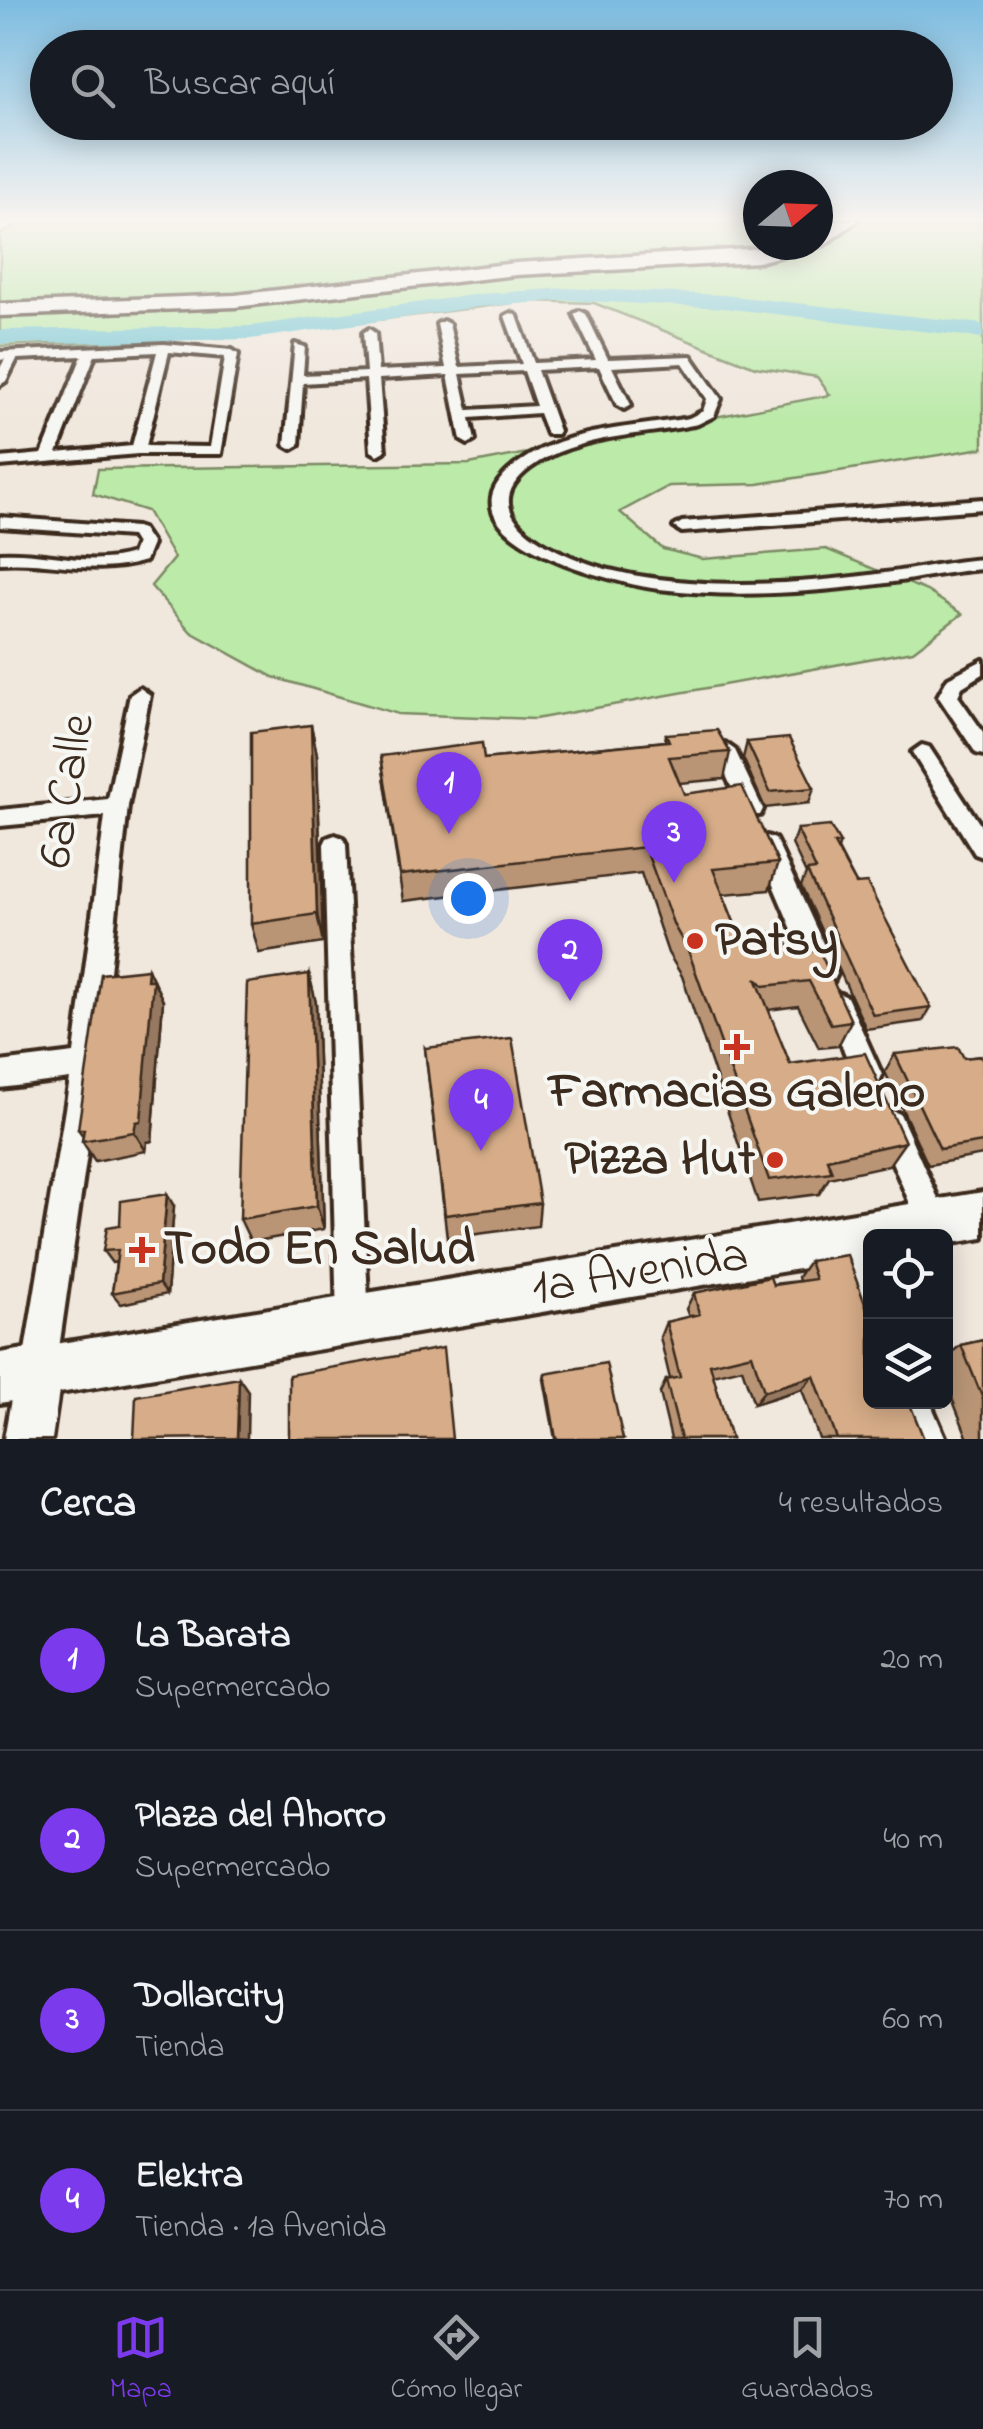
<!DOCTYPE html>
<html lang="es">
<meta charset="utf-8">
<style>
:root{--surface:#171b24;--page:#242831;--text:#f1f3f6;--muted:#9ea1a6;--line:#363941;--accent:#7c3aed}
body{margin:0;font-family:"Indie Flower",sans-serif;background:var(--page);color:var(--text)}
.controls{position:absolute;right:30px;bottom:30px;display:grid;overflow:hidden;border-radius:15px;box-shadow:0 5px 25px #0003}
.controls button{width:90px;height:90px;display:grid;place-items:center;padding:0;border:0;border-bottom:2px solid var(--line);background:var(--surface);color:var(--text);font:50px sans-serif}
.compass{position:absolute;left:743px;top:170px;width:90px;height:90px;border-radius:50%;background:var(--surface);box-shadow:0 5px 25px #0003;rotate:71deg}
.you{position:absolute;left:468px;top:898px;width:35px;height:35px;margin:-25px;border:8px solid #fff;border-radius:50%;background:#1a73e8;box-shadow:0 0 0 15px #1a73e833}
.badge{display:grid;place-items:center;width:65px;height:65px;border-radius:50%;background:var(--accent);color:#fff;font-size:32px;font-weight:700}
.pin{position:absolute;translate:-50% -82px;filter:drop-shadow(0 2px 5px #0008)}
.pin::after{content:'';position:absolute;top:52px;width:35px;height:30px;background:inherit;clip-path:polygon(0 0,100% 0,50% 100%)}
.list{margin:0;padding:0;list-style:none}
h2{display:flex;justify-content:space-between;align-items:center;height:130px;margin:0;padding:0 40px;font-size:42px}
h2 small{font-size:32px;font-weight:400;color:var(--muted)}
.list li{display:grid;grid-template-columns:65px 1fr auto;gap:30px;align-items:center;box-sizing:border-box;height:180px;padding:0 40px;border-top:2px solid var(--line)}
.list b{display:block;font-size:38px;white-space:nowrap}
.list p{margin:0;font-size:32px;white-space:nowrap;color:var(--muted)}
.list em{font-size:32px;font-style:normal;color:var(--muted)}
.icon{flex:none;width:55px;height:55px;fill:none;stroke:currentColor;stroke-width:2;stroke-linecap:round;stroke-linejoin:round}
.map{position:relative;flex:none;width:983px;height:1439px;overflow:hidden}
.search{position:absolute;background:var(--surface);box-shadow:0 5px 25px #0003;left:30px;right:30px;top:30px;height:110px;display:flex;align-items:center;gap:25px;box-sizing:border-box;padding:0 35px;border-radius:55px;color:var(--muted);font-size:38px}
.sheet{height:850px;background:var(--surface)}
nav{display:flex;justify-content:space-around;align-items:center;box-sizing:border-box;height:140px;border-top:2px solid var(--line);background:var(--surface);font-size:28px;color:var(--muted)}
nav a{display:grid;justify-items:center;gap:5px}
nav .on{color:var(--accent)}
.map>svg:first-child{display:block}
.green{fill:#bbeaa9;stroke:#7b8a64;stroke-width:2.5}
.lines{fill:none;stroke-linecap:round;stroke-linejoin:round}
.river{fill:#7ac9d5;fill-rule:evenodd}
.street-casing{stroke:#3b2a1e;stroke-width:8}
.secondary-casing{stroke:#3b2a1e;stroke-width:7}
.primary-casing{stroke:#3b2a1e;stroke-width:8}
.highway-casing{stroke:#3b2a1e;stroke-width:7}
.street{fill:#f6f6f2;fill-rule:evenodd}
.secondary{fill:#f6f6f2;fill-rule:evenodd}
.primary{fill:#f6f6f2;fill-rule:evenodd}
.highway{fill:#f6f6f2;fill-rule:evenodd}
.wall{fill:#b99576;stroke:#3b2a1e;stroke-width:2.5}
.shaded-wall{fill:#967960;stroke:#3b2a1e;stroke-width:2.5}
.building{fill:#d7ad89;stroke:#3b2a1e;stroke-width:2.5}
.poi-dot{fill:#c8321e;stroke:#f6f6f2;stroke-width:4}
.labels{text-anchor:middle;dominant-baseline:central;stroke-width:8;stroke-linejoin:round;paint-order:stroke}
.near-street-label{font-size:50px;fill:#3b2a1e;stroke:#f6f6f2}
.near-poi-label{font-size:50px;font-weight:bold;fill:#3b2a1e;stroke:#f6f6f2;text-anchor:start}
</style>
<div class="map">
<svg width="983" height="1439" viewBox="0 0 983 1439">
<rect width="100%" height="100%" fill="#f0e7dd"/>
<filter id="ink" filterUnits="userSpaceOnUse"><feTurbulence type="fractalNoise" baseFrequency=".01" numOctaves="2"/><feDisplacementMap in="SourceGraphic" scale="20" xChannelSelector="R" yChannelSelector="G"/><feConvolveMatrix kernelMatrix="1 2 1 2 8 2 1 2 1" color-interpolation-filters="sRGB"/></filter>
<g filter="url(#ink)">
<path class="green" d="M27 220H689L701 223 758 220V245H818V220H983V448L758 484 669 486 620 512 663 549 703 559 826 549 927 591 962 614 913 651 535 719 398 714 273 677 191 632 151 586 174 558 147 511 93 494 98 469 469 464 830 395 817 377 755 367 594 303 528 301 250 336 0 346V235Z"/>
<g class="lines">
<path class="river" d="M567 288 723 295 983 324V338L723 308 567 300 479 307 251 339 0 344V330L251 326 479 294Z"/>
<g class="street-casing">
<path id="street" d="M580 311 586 314 608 359 691 356 721 399 714 416 698 424C644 436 576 434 530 468 463 519 573 561 614 571 638 577 664 580 689 582 754 587 820 582 885 573 918 569 950 561 983 559V569C950 571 918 579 886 583 810 593 735 598 659 589 611 583 419 532 521 461 568 428 635 428 689 418L703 411 707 399 683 363 612 367 631 405 624 409 617 405 599 367 537 370 559 431 557 434H547L539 413 470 418 475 440 468 444 461 440 448 375 379 379 385 451 378 455 371 451 366 379 303 383 299 445 292 449 285 445 295 344 305 347 303 375 366 372 363 333 369 329 375 333 378 371 446 368 437 324 443 321 449 324 459 367 522 364 505 316 511 313 517 316 534 363 596 360 574 314ZM524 371 536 406 468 410 460 374Z
M164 344 232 350 238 354 221 454H138L0 466V458L42 454 82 356 17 359 6 381 0 385V368L5 359 0 360V352ZM157 352 132 446 57 453 95 355ZM169 352 225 357 210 447 146 446Z
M983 499V509L682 532 674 527 682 522Z
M0 517 136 527 142 529 152 544 145 561C93 577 52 559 0 563V553C44 550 89 568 132 554L136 544 131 536 0 527Z
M983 660V674L962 687 958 696 983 732V755L976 753 938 696 948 678Z
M140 688 150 695 128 806 100 1064 56 1369 51 1381 39 1386 27 1381 22 1369 70 1079 0 1088V1062L74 1053 105 816 0 826V810L108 799 130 695Z
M725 743 735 750 763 809 760 815H744L741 809 715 750Z
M922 745 929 747 983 829V857L975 854 912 752Z
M335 835 343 838 346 844 369 1320 365 1332 353 1336 341 1332 337 1320 324 844 327 838Z
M767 836 775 839 778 845 837 974 833 982 824 985 815 982 811 974 756 845 759 839Z
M838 993 847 997 882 1075 878 1084 868 1088 858 1084 825 1005 829 997Z
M890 1110 900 1114 949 1223 945 1234 938 1236 923 1234 876 1124 880 1114Z
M847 1223 858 1227 870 1258V1312L859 1307 832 1238 836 1227Z
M896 1402H930L946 1439H910Z"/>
</g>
<g class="secondary-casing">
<path id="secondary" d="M39 1348 55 1355 62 1371 52 1439H4L16 1371 23 1355Z"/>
</g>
<g class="primary-casing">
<path id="primary" d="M983 1192V1238L946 1244V1236H870V1257L0 1403V1353Z"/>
</g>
<g class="highway-casing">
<path id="highway" d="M838 220H858L824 245 758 262 516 275 235 307 0 316V304L235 295 516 263 818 245V233Z"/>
</g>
<use href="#street" class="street"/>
<use href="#secondary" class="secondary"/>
<use href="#primary" class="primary"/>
<use href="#highway" class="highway"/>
</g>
<path class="wall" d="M311 725 317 755 323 943 259 953 251 924Z
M666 734 730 752 724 779 679 783 684 794 778 863 769 890 723 894 739 935 791 953 851 1021 838 1046 819 1048 798 1006 768 1010 790 1064 905 1142 889 1165 829 1178 819 1194 758 1202 682 976 668 953 641 873 403 901 381 756 484 759 665 741Z
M747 742 814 788 809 803 765 808 743 758Z
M797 829 840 843 838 849 856 884 931 1007 923 1021 866 1029 801 886 806 874 792 844Z
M148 969 163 1001 152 1141 147 1142 146 1151 95 1161 82 1141 83 1136 78 1129Z
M309 974 316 1003 324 1229 251 1242 240 1219Z
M425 1048 540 1203 538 1226 447 1238Z
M895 1054 964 1058 983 1056V1155L928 1165 885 1072Z
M174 1206 167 1294 121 1304 112 1293 116 1262 112 1263 103 1251 120 1225Z
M809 1261 870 1402 924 1439H819L802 1389 754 1404 742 1368 713 1375 731 1439H671L660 1393 666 1380 670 1379 660 1337 666 1322 689 1317 686 1309 694 1293 799 1281 798 1277Z
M983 1340V1439H968L946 1383V1357L961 1345Z
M545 1374 623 1439H555L544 1379Z"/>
<path class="shaded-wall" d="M311 725 317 755 323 943 317 914Z
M148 969 163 1001 152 1141 147 1142 146 1151 134 1132Z
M309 974 316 1003 324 1229 317 1206Z
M167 1194 174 1206 167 1294 159 1284Z
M814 1376 802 1389 754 1404 764 1391Z
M239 1378 248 1391 247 1439 237 1438Z"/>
<path class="building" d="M311 725 317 914 251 924V732Z
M717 730 730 752 669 757 684 794 742 786 778 863 713 869 739 935 782 931 791 953 819 950 851 1021 831 1024 809 981 764 986 756 978 790 1064 865 1053 905 1142 827 1159 832 1172 769 1180 688 950 674 926 645 847 400 875 381 756 482 743 484 759 669 741 666 734Z
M789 738 814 788 770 792 747 742Z
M830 826 840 843 834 844 856 884 867 883 931 1007 873 1015 807 871 816 870 797 829Z
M148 969 147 980H153L141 1121 136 1122 134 1132 82 1141 84 1129H78L101 974Z
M309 974 317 1206 240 1219 247 983Z
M512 1038 540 1203 445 1215 425 1048Z
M958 1047 964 1058 983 1056V1142L940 1149 895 1054Z
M167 1194 159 1284 112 1293 118 1250 103 1251 107 1227 120 1225 121 1201Z
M847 1255 870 1317V1402H909L924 1439H837L814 1376 764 1391 752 1354 710 1364 731 1439H681L666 1380 680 1377 666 1322 699 1314 694 1293 770 1277 773 1285 815 1279 809 1261Z
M983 1340V1399L961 1345Z
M443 1348 452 1439H289V1375Z
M606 1363 623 1439H556L545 1374Z
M239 1378 237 1438 134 1439 136 1396Z"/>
</g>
<linearGradient id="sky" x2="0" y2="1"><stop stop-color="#7cbce0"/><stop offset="0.52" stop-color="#f8f4f0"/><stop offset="1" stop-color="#f8f4f0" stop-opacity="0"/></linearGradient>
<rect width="983" height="422" fill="url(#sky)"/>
<g class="poi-dot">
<circle cx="695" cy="941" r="10"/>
<path d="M732 1032h10v10h10v10h-10v10h-10v-10h-10v-10h10z"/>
<circle cx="775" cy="1160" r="10"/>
<path d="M137 1235h10v10h10v10h-10v10h-10v-10h-10v-10h10z"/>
</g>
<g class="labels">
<g class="near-street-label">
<text transform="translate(68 791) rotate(-81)">6a Calle</text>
<text transform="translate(640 1273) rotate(-9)">1a Avenida</text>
</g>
<g class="near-poi-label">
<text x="715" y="941">Patsy</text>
<text x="737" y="1093" text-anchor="middle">Farmacias Galeno</text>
<text x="755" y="1160" text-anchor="end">Pizza Hut</text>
<text x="164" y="1250">Todo En Salud</text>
</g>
</g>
</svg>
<div class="controls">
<button><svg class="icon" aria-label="locate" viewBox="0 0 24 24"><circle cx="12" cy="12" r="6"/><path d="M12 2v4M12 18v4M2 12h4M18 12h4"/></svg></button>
<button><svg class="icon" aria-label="layers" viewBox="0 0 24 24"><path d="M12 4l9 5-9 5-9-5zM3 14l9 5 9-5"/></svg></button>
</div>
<svg class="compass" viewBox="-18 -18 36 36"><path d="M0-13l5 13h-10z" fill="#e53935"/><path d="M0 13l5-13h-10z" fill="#9ea1a6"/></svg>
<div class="you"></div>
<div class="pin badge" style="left:449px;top:834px">1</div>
<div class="pin badge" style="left:570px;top:1001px">2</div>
<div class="pin badge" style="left:674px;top:883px">3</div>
<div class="pin badge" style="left:481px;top:1151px">4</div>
<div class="search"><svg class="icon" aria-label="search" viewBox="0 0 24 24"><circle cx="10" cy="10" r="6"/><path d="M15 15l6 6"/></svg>Buscar aquí</div>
</div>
<section class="sheet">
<h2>Cerca<small>4 resultados</small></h2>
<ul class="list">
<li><span class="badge">1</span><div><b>La Barata</b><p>Supermercado</p></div><em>20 m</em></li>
<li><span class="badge">2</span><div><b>Plaza del Ahorro</b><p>Supermercado</p></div><em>40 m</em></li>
<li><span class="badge">3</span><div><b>Dollarcity</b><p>Tienda</p></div><em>60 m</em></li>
<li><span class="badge">4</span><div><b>Elektra</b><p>Tienda · 1a Avenida</p></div><em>70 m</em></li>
</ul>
</section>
<nav>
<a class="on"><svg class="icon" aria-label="map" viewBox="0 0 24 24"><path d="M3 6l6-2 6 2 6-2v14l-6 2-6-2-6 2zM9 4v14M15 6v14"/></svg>Mapa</a>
<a><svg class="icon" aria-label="directions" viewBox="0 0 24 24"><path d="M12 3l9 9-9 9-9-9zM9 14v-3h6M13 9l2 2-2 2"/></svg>Cómo llegar</a>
<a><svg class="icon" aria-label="saved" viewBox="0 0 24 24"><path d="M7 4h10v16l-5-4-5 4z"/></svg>Guardados</a>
</nav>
